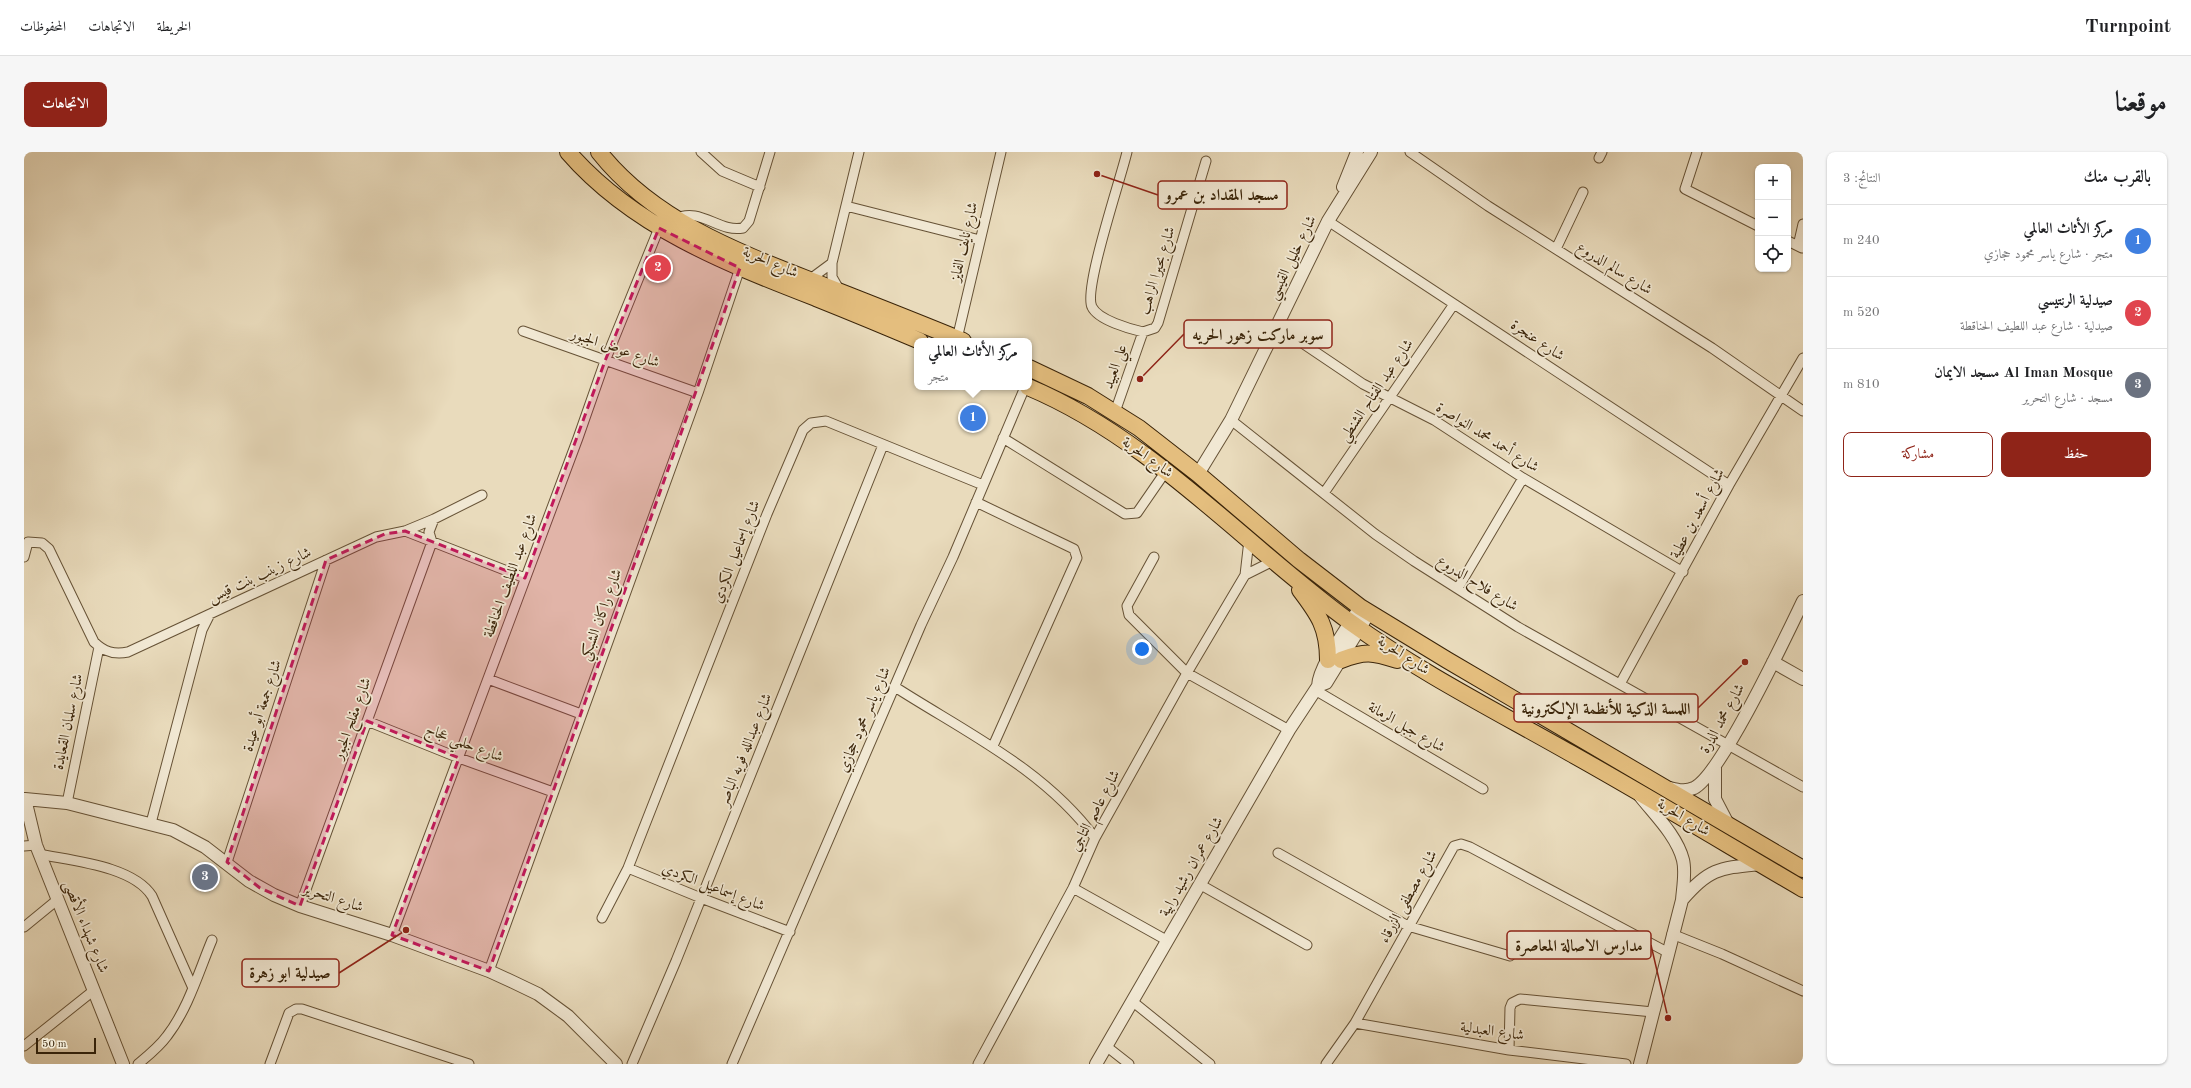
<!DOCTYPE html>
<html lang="ar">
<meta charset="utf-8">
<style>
:root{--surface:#fff;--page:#f6f6f6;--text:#202124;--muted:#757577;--line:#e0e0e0;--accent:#8f2418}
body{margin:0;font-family:"Old Standard TT",Amiri,serif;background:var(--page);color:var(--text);direction:rtl}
.controls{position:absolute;right:12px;top:12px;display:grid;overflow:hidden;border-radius:8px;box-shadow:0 1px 3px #0004}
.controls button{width:36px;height:36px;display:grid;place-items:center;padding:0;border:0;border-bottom:1px solid var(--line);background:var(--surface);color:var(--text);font:20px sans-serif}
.scale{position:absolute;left:12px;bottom:10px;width:60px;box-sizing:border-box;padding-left:4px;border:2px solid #3a2409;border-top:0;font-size:11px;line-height:14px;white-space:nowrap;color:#3a2409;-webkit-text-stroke:3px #f1e8d3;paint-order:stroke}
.you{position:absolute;left:1118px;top:497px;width:14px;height:14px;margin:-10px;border:3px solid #fff;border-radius:50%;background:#1a73e8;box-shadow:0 0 0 6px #1a73e833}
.badge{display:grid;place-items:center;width:26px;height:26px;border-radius:50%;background:var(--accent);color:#fff;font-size:13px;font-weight:700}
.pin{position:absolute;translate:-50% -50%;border:2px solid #fff;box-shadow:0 1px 4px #0006}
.popup{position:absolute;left:890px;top:186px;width:118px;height:52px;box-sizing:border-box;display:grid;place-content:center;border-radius:8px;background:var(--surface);filter:drop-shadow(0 1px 3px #0005);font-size:13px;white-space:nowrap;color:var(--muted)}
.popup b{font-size:15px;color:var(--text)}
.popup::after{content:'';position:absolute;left:50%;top:100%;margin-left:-8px;border:8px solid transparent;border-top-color:var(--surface)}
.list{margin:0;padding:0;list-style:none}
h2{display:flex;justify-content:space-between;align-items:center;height:52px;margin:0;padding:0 16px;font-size:17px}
h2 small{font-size:13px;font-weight:400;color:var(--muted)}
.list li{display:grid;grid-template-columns:26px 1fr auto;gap:12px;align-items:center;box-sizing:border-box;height:72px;padding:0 16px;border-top:1px solid var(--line)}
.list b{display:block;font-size:15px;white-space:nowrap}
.list p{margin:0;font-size:13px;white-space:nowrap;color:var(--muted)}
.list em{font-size:13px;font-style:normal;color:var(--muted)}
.actions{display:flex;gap:8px;padding:12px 16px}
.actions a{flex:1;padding:9px 0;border:1px solid var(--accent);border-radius:8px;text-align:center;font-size:14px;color:var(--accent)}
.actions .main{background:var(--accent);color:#fff}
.icon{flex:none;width:22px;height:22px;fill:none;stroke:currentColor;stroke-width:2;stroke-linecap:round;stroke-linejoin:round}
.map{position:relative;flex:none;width:1779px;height:912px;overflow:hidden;direction:ltr;border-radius:8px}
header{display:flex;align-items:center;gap:24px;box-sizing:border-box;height:56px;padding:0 20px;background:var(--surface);border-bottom:1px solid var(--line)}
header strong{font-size:19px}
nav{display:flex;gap:22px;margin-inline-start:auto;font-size:14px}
.intro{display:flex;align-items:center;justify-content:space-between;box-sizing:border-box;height:96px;padding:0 24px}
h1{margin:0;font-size:28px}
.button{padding:10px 18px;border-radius:8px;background:var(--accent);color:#fff;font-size:14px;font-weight:700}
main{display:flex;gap:24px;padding:0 24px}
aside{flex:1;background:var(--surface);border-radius:8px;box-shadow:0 1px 3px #0004}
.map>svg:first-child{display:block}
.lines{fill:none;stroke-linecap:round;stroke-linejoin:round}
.minor-casing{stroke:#665236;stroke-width:11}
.tertiary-casing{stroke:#665236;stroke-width:14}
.trunk-casing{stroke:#3a2409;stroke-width:18}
.minor{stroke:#f1e8d3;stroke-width:9}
.tertiary{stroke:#f1e8d3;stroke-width:12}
.trunk{stroke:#e4be7e;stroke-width:16}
.marked{fill:#c2185b;fill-opacity:0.2;stroke:#c2185b;stroke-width:3;stroke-dasharray:8 5;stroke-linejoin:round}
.labels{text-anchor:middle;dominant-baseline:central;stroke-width:3.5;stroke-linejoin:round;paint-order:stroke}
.street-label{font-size:15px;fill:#3a2409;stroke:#f1e8d3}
.leader{fill:none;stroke:#8f2418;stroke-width:1.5}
.callout-dot{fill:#8f2418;stroke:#f1e8d3;stroke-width:1.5}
.callout{fill:#f1e8d3;stroke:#8f2418;stroke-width:1.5}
.callout-label{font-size:16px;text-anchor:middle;font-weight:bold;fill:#3a2409}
</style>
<header>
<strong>Turnpoint</strong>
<nav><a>الخريطة</a><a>الاتجاهات</a><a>المحفوظات</a></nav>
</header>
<div class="intro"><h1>موقعنا</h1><a class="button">الاتجاهات</a></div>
<main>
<aside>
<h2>بالقرب منك<small>النتائج: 3</small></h2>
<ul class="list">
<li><span class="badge" style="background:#3f7fe0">1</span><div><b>مركز الأثاث العالمي</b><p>متجر · شارع ياسر محمود حجازي</p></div><em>240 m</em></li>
<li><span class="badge" style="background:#e0444e">2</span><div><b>صيدلية الرنتيسي</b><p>صيدلية · شارع عبد اللطيف الحناقطة</p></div><em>520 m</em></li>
<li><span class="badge" style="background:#6b7280">3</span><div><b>Al Iman Mosque مسجد الايمان</b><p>مسجد · شارع التحرير</p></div><em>810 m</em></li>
</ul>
<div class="actions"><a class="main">حفظ</a><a>مشاركة</a></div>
</aside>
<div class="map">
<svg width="1779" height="912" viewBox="0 0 1779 912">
<rect width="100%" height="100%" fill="#e9dbbc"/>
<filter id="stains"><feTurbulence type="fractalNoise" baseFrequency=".005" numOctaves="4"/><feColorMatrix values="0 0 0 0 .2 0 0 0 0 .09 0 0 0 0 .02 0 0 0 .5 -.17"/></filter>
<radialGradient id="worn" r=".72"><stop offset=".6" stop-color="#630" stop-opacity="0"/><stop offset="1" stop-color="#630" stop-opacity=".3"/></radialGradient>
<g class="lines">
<g class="minor-casing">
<path id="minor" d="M677 0 698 19 736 35
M1103 0C1097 26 1059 138 1068 155 1074 168 1106 177 1119 180L1131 176 1134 171 1182 9
M1386 0 1464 54 1688 196 1779 259
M1673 0 1661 37 1734 74
M1575 6 1578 0
M822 54 956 88
M651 67C676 54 695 81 719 76L725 69 746 0
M1304 69 1705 333
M1764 89 1778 96
M1774 94 1779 72
M1532 97 1559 40
M785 128 808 111
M816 139 808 125V111L835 0
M1253 174 1339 232 1410 268 1499 326 1659 420
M499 179 674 241
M933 187 977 0
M1091 260 1119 180
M1207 268 1351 382 1390 409 1494 475 1779 635
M979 286 1101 362 1113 361 1142 319
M1300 341 1430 152
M952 350 1050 397 1053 406 969 594
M381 379 410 367 458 343
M0 405 4 390 18 391 25 397 70 490C80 500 90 503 104 500L352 385 381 379 501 426
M1130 405 1103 454 1105 463 1163 521 1265 578
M1221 423 1249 409
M1434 436 1499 326
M464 527 557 562
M1596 532 1705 333 1779 206
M871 535C941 580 1020 617 1071 686
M1291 538 1459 637
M343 569 435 606 529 640
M43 651 75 495
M127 671 178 478 186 462
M0 694 12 693
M1254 701 1384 774 1486 804
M15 702C49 709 109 714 128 744L168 834
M203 710 302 408
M604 716 677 746 766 780
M1177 733 1283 793
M1049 736 1144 789
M276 754 408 390 405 380 410 367
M578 766 604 716 743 362 779 278 787 271 802 269 959 333
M0 775 33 748
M1648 782 1698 802 1779 839
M368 783 554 286 581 209 635 76
M465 819 674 241 716 116
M1108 849 1186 912
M1331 871 1485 898 1602 912
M0 894 69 839
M1082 894 1105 912
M1485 898 1486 856 1488 851 1496 847 1629 860
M114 912C125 903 135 895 143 884 164 857 175 819 188 788
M246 912 265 861 272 857H278L445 912
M608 912 652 809 859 293
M708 912 897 473 929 405 1001 235
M954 912 1049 736 1071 686 1163 521 1221 423 1225 388
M1302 912 1331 871 1430 694 1437 692 1446 695 1643 800"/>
</g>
<g class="tertiary-casing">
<path id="tertiary" d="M1319 35 1333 0
M1174 322 1207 268 1304 69 1347 0
M1749 510 1779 527
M1294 534 1302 531 1345 461
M1691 616V647L1704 672
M1646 636C1654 638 1661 640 1670 636 1697 623 1763 482 1779 449
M1658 748C1685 716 1696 716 1736 712
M99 912 12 693 1 647 43 651 149 678 181 695 225 729 250 743 276 754 368 783 465 819 489 830 514 842 544 864 592 912
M1072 912 1265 578 1294 534C1295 513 1325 474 1336 455
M1616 912 1658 748C1659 735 1662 720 1659 708 1653 684 1631 663 1616 644"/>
</g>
<g class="trunk-casing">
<path id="trunk" d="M544 0C609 75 702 111 792 146 827 160 861 174 896 189
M575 0C631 71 719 102 801 134 847 152 893 170 939 189
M1005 216 1064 244 1115 276 1174 322 1275 408 1336 455 1423 508 1779 717
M1004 235C1128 287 1219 392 1326 470 1395 520 1472 559 1546 601 1625 645 1702 692 1779 737
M1276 438C1295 463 1304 476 1304 508
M1317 508C1341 499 1348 500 1373 508"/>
</g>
<use href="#minor" class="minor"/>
<use href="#tertiary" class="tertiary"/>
<use href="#trunk" class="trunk"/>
</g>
<path class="marked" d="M635 76 716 116 465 819 368 783 435 606 343 569 276 754 236 736 203 710 302 408 361 382 381 379 501 426 581 209Z"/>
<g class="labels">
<g class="street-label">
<text transform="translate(941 90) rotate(-77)">شارع نايف الفايز</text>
<text transform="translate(1269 106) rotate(-64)">شارع خليل القيسي</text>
<text transform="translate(746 111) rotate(23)">شارع الحرية</text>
<text transform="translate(1590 117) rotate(32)">شارع سالم الدروع</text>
<text transform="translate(1134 119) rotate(-73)">شارع بحيرا الراهب</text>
<text transform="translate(1513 189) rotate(34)">شارع عنجرة</text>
<text transform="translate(591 197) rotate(19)">شارع عوض الجبور</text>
<text transform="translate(1092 215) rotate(-71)">علي العبيد</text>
<text transform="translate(1353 239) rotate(-56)">شارع عبد الفتاح الشنطي</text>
<text transform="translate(1463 286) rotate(32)">شارع أحمد محمد النواصرة</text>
<text transform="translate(1123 306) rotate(36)">شارع الحرية</text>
<text transform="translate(1674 362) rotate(-62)">شارع أسعد بن عطية</text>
<text transform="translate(713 400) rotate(-69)">شارع إسماعيل الكردي</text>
<text transform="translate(236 424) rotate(-25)">شارع زينب بنت قيس</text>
<text transform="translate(487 424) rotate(-70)">شارع عبد اللطيف الحناقطة</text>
<text transform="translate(1453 432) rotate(32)">شارع فلاح الدروع</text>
<text transform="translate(578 463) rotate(-70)">شارع راكان الشبكي</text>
<text transform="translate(1379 504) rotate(33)">شارع الحرية</text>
<text transform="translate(239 554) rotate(-72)">شارع جمعة أبو عيدة</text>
<text transform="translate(329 567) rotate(-70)">شارع مفلح الجبور</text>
<text transform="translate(1699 567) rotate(-61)">شارع محمد الدرة</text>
<text transform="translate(841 568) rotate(-67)">شارع ياسر محمود حجازي</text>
<text transform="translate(45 570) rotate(-78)">شارع سلمان القعايدة</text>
<text transform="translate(1382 576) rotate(30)">شارع جبل الرمانة</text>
<text transform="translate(440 592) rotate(21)">شارع حلمي عجاج</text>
<text transform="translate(722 598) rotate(-68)">شارع عبدالله فويه الباصر</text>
<text transform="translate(1072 659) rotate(-62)">شارع عاصم التاجي</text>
<text transform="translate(1659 666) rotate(31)">شارع الحرية</text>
<text transform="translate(1168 715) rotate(-60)">شارع عمران رشيد رابية</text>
<text transform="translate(689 736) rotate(21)">شارع إسماعيل الكردي</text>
<text transform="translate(1385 745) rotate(-61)">شارع مصطفى الزرقاء</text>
<text transform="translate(309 747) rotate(18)">شارع التحرير</text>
<text transform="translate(61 775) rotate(68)">شارع شهداء الأقصى</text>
<text transform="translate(1468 880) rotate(8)">شارع العبدلية</text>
</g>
</g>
<path class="leader" d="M1073 22L1134 43M1116 227L1160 182M1721 510L1674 556M1644 866L1627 793M382 778L315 821"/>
<g class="callout-dot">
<circle cx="1073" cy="22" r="4"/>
<circle cx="1116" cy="227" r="4"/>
<circle cx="1721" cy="510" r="4"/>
<circle cx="1644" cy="866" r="4"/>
<circle cx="382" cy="778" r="4"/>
</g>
<g class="callout">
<rect x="1134" y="29" width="129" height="28" rx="4"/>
<rect x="1160" y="168" width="148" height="28" rx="4"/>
<rect x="1490" y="542" width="184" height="28" rx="4"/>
<rect x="1483" y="779" width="144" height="28" rx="4"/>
<rect x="218" y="807" width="97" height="28" rx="4"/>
</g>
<g class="callout-label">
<text x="1198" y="48">مسجد المقداد بن عمرو</text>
<text x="1234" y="188">سوبر ماركت زهور الحريه</text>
<text x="1582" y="562">اللمسة الذكية للأنظمة الإلكترونية</text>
<text x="1555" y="799">مدارس الاصالة المعاصرة</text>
<text x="266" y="826">صيدلية ابو زهرة</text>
</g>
<rect width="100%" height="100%" filter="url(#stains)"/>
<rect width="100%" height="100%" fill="url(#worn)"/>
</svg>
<div class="controls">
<button>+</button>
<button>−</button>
<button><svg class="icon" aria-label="locate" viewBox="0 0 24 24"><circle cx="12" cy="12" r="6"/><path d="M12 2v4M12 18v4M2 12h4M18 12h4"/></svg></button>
</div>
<div class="scale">50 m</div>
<div class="you"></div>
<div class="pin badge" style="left:949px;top:266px;background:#3f7fe0">1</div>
<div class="popup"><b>مركز الأثاث العالمي</b>متجر</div>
<div class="pin badge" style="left:634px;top:116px;background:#e0444e">2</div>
<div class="pin badge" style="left:181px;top:725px;background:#6b7280">3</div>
</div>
</main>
